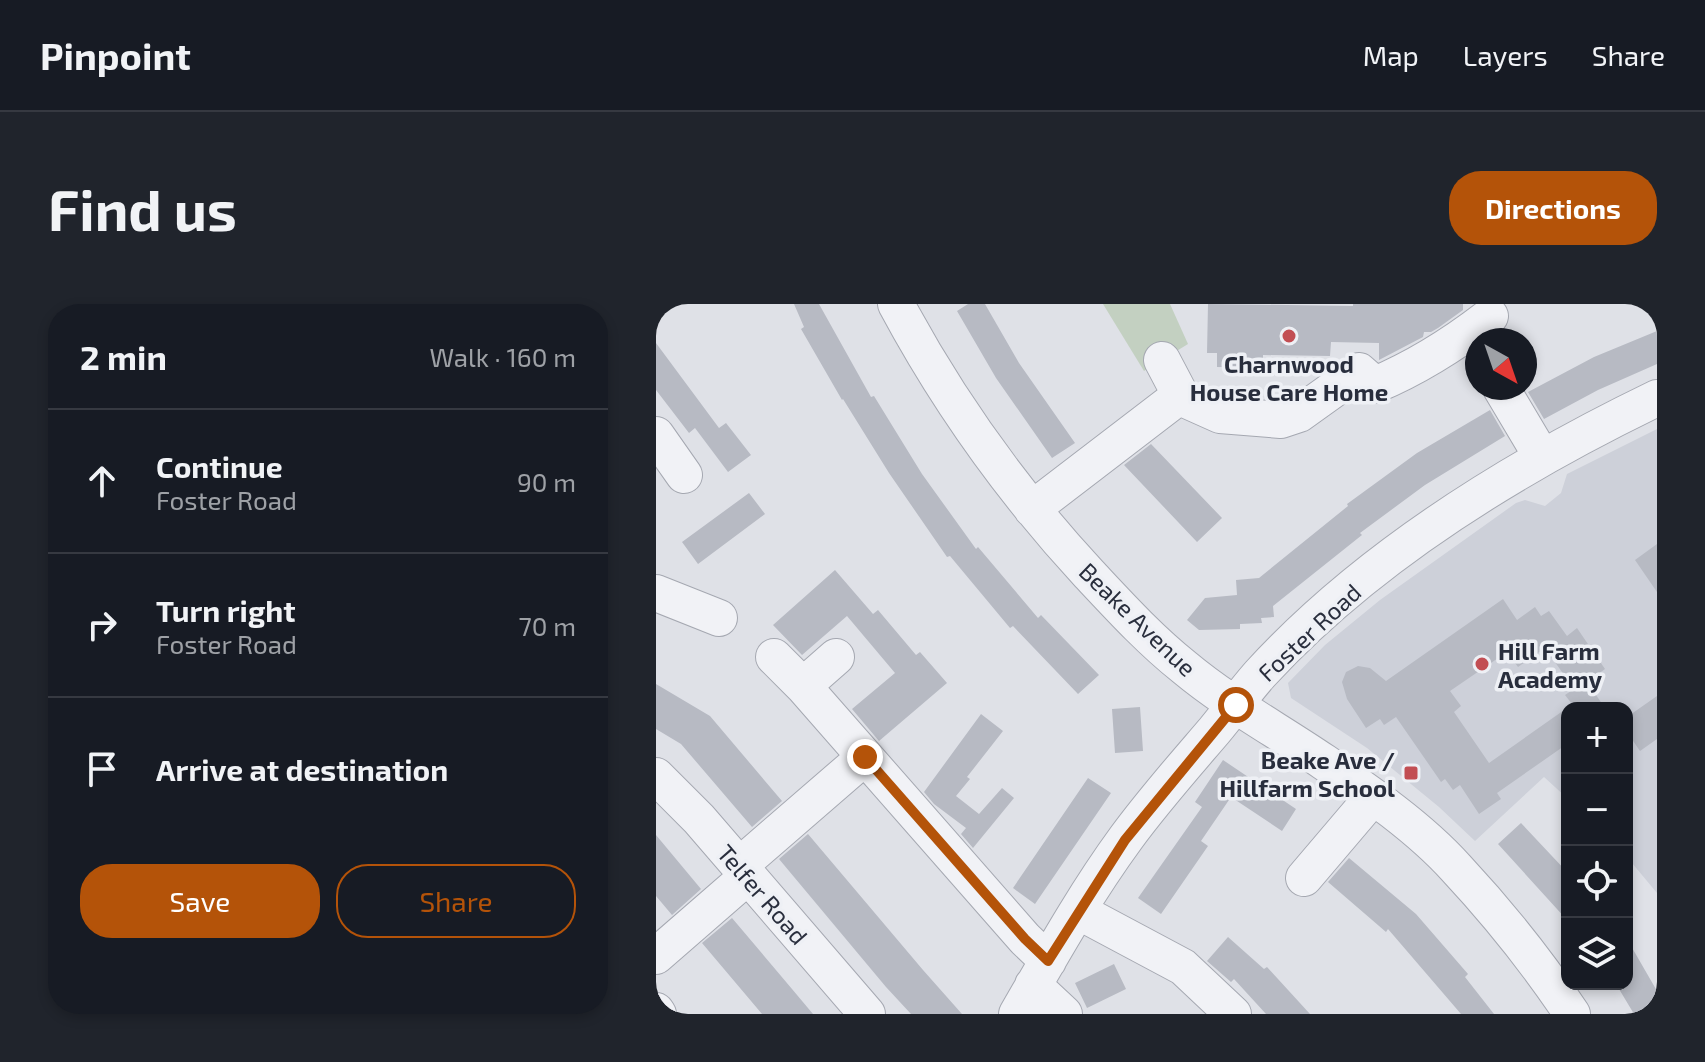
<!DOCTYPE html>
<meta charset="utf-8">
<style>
:root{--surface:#171b24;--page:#20242c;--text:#f1f3f6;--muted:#9ea1a6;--line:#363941;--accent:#b45309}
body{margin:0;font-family:"Exo 2",sans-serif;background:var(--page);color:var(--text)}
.controls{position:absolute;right:24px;bottom:24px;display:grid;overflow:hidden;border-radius:16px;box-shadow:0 4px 12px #0003}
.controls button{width:72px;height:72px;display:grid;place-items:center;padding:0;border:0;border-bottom:2px solid var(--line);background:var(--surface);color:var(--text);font:40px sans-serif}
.compass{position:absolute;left:809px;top:24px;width:72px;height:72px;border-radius:50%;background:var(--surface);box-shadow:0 4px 12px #0003;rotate:140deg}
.stop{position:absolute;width:24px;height:24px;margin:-18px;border:6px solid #b45309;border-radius:50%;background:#fff}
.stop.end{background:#b45309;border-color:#fff;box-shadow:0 2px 8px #0008}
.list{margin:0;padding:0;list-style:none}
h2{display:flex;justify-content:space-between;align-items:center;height:104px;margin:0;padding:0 32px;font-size:34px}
h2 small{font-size:26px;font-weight:400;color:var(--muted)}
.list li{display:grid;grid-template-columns:52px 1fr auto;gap:24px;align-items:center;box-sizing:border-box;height:144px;padding:0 32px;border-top:2px solid var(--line)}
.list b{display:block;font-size:30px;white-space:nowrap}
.list p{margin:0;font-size:26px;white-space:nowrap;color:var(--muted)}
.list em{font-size:26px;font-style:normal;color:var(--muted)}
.actions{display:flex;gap:16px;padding:24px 32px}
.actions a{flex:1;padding:18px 0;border:2px solid var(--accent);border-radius:32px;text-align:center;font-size:28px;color:var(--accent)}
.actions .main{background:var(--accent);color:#fff}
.icon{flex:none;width:44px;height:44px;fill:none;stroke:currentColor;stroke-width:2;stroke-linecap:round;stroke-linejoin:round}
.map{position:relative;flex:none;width:1001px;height:710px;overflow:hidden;border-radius:32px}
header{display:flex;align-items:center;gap:48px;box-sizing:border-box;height:112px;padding:0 40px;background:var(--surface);border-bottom:2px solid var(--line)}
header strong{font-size:38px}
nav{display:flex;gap:44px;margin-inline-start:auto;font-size:28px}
.intro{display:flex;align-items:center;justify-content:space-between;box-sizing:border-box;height:192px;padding:0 48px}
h1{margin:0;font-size:56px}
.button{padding:20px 36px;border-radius:32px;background:var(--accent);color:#fff;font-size:28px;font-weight:700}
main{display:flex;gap:48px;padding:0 48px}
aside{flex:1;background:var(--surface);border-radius:32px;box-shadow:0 4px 12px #0003}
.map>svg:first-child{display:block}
.built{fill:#cdd0d9}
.green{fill:#c3d0c1}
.building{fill:#b7bac3}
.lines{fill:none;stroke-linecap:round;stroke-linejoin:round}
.minor-casing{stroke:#a5a8b1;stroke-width:38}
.minor{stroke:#f1f2f6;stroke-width:36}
.route{stroke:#b45309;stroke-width:10}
.poi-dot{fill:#c24e53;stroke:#eef0f5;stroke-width:3}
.labels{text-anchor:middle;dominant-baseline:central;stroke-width:7;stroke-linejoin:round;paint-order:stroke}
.poi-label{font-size:24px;font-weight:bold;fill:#292e3d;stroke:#eef0f5}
.street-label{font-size:24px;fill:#292e3d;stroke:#eef0f5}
</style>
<header>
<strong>Pinpoint</strong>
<nav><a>Map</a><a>Layers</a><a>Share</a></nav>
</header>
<div class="intro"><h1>Find us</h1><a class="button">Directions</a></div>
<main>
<aside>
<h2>2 min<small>Walk · 160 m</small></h2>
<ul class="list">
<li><svg class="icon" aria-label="ahead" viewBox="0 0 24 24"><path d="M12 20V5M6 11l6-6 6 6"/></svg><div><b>Continue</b><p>Foster Road</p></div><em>90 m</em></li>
<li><svg class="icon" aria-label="right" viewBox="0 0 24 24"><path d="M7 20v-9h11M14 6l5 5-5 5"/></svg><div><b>Turn right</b><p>Foster Road</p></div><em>70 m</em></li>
<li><svg class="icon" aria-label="arrive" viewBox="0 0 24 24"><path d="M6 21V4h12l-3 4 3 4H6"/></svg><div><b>Arrive at destination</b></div></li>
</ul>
<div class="actions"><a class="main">Save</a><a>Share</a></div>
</aside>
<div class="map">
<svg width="1001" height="710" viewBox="0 0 1001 710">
<rect width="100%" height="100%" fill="#dfe1e7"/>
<path class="built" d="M1001 125V589L971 553V404H911V494L888 473 819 537 783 503 711 444 635 394 632 379 669 341 724 296 860 199 869 196 889 202 905 189 911 170Z"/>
<path class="green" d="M447 0H514L532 40 488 67Z"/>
<path class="building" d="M138 0H163L215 93 218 92 266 170 320 245 322 243 382 314 385 311 443 371 422 390 357 322 354 324 294 252 291 253 233 169 187 95 186 96 145 25 148 23Z
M312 0H329L363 59 419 139 396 154 340 74 301 7Z
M552 0 697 2V0H807V6L782 24 775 28H768L767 33 723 56V39L675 38 674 52 607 51V64L561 63V49H551Z
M1001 27V60L942 86 888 115 872 88 938 53Z
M0 39 63 124 70 119 95 151 72 168 39 124 33 129 0 86Z
M834 106 849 132 769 181 704 229 706 231 617 302 618 313 605 314 606 319 584 320V325L543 326 531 316 549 294 581 291 580 276 603 274 692 202 691 200 761 149Z
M495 140 566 214 541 238 468 161Z
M93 189 109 210 42 260 26 238Z
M1001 240V288L979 256Z
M179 266 217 310 222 306 260 351 264 348 291 379 223 437 196 405 239 369 191 312 146 351 117 321Z
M847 295 861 316 879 303 885 312 893 307 911 332 921 324 949 365 931 378 949 404H919L909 391 918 385 889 344 862 363 851 348 794 387 805 402 798 408 833 459 911 404V440L841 489 845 495 823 510 804 481 797 486 789 475 785 478 740 413 728 421 724 415 710 424 691 395 686 378 690 368 702 362 714 364 730 377Z
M0 380 54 412 126 497 96 523 25 440 0 425Z
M1001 392V435L984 447 971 428V413Z
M484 403 487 447 459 449 456 405Z
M325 410 347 427 311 473 314 475 300 492 323 510 346 484 358 494 317 544 305 530 310 524 278 500 268 488Z
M567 456 640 505 626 527 575 493 545 537 552 542 505 610 482 594 546 503 539 498Z
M432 474 455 489 379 600 357 584Z
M865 519 911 568V616L842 540Z
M152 530 267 666 306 710H255L230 683 123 555Z
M0 531 45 585 16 611 0 592Z
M693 554 760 610 812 670 809 673 838 710H805L732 625 730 628 672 578Z
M76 614 136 685 157 710H106L46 639Z
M572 633 608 665 611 663 654 710H610L578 675 575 678 551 657Z
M971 635 1001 687V710H978L960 680H971Z
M458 660 470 685 431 704 419 679Z"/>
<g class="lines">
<g class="minor-casing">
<path id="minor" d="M240 0C293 99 357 188 433 270 463 302 493 335 528 363 571 399 621 426 668 458 712 488 764 524 800 564 842 609 882 659 916 710
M506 56 526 94
M845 84 886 153
M0 131 28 171
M376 205 517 97 526 94 564 111 625 116 643 110 703 67 719 81C762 63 798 40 834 12
M0 289 63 314
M118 353 147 382 369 635 392 657
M147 382 180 353
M0 472 43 515 211 710
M83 562 209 453
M648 574 716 494
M422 607 527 663 577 710
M0 652 92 572
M377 681 408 710
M0 707 2 710
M361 710C395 651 429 590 470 534 497 497 528 462 558 427 574 408 588 388 604 370 712 252 858 163 1001 94"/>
</g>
<use href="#minor" class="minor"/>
</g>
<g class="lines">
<path class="route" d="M209 453 369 635 392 657 469 536 580 401"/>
</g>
<g class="poi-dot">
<circle cx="633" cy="32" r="8"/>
<circle cx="826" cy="360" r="8"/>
<rect x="747" y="461" width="16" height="16" rx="4"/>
</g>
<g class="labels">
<g class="poi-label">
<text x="633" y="59">Charnwood<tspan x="633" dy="28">House Care Home</tspan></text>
<text x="842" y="346" text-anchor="start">Hill Farm<tspan x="842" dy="28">Academy</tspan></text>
<text x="739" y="455" text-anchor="end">Beake Ave /<tspan x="739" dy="28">Hillfarm School</tspan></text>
</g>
<g class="street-label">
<text transform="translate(482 315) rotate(44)">Beake Avenue</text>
<text transform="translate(653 328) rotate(-43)">Foster Road</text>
<text transform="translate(107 590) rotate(49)">Telfer Road</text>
</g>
</g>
</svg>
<div class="controls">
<button>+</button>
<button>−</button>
<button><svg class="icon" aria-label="locate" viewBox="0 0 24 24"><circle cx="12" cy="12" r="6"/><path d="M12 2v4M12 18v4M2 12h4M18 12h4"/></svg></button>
<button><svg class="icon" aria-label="layers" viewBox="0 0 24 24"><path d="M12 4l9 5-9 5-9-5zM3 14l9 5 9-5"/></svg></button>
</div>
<svg class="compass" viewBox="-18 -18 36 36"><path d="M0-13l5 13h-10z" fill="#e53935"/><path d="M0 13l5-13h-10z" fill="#9ea1a6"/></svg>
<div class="stop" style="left:580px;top:401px"></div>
<div class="stop end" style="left:209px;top:453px"></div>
</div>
</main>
